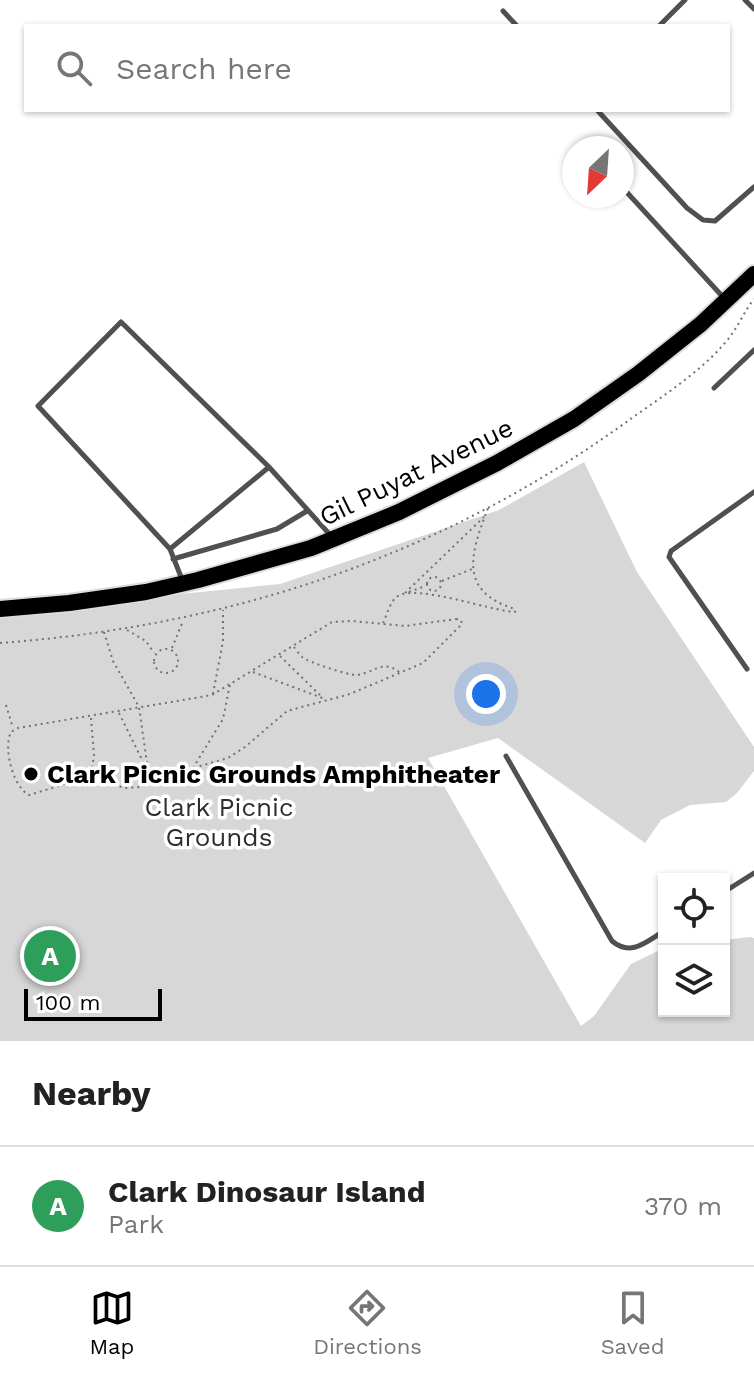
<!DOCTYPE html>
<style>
:root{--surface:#fff;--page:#f2f2f2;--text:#222;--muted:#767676;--line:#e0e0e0;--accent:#000}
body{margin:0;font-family:"Work Sans",sans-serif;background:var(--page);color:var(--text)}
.controls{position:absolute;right:24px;bottom:24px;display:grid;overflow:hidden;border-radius:0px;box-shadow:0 2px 6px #0004}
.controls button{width:72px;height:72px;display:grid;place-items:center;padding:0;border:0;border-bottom:2px solid var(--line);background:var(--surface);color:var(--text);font:40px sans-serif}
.compass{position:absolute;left:562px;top:136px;width:72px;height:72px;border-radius:50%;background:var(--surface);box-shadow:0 2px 6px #0004;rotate:205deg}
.scale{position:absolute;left:24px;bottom:20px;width:138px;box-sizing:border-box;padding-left:8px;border:4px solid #000;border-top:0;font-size:22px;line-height:28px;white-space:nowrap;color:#000;-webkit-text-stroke:6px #fff;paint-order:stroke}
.you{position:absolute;left:486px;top:694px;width:28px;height:28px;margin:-20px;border:6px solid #fff;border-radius:50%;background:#1a73e8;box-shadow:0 0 0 12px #1a73e833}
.badge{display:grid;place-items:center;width:52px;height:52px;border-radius:50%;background:var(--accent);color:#fff;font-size:26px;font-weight:700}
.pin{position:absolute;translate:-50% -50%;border:4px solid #fff;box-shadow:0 2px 8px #0006}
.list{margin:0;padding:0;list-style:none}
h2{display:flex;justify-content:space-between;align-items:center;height:104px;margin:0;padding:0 32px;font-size:34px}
h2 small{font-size:26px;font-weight:400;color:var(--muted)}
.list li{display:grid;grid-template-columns:52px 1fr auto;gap:24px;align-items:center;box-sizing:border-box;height:120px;padding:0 32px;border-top:2px solid var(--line)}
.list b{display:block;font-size:30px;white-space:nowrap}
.list p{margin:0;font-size:26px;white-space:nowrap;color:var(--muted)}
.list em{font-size:26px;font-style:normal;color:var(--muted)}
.icon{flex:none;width:44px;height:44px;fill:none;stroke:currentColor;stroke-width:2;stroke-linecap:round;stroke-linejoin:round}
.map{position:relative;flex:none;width:754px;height:1041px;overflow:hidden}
.search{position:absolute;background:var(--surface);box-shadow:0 2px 6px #0004;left:24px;right:24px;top:24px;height:88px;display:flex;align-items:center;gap:20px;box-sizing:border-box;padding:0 28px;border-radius:0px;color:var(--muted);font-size:30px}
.sheet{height:224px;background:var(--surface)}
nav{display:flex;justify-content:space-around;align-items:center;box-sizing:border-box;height:112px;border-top:2px solid var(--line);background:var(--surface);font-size:22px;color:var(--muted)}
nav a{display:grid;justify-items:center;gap:4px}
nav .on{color:var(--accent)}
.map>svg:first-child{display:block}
.green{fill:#d7d7d7}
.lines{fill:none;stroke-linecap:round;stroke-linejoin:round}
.primary-casing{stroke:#dbdbdb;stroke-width:20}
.path{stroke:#727272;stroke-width:2;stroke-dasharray:2 4;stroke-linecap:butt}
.lane{stroke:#505050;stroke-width:5}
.primary{stroke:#000;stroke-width:16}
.poi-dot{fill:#000;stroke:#fff;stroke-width:3}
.labels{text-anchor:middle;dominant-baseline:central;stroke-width:7;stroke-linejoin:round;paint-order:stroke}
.street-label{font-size:26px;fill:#000;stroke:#fff}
.poi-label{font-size:26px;font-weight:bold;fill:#000;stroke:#fff;text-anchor:start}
.park-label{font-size:26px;fill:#2e2e2e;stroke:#fff}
</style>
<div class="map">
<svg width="754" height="1041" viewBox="0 0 754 1041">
<rect width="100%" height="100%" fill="#fff"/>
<path class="green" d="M584 462 637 572 754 747V771L737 793 726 802 690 805 661 820 645 843 498 738 428 758 581 1026 594 1016 631 964 664 948V1011H724V940L750 937 754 938V1041H0V612L280 584 499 510Z"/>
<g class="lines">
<g class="primary-casing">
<path id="primary" d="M0 609 69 603 146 592 198 580 311 548 399 512 497 463 574 419 638 374 701 324 754 274"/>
</g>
<path class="path" d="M427 584a7 7 0 1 1 14 0a7 7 0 1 1-14 0Z
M442 581 472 569
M409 592 425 586
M405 593 484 517
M456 619 461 620 462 624 423 663 350 694 287 711 245 747 228 758 179 772 141 787 124 788 91 776 29 795C13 787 3 748 11 732L18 728 212 695 332 622 352 621 405 626Z
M383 623C387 615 390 601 398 596 417 584 491 611 515 612V609C457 591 471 553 488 508
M127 630 146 641 154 653
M104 632 113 661 139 707 148 770
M0 643C229 626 437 558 625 423 658 399 697 375 724 344 737 330 743 313 754 299
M294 647C296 650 300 655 302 657 308 662 350 676 357 675 373 673 384 659 399 672
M172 648 183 621
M154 661a12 12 0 1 1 24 0a12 12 0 1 1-24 0Z
M280 656 323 698
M253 672 325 699
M213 694 223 641V610
M6 705 13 728
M119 713 153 782
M91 718 94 755 91 775
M193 768 223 719 230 684"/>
<path class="lane" d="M745 0 754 9
M503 11 517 26
M659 26 685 0
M597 110 687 208 703 220 715 221 754 187
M622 187 723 297
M714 388 754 350
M269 467 121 322 38 406 170 549 269 467 332 537
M170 549 183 582
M173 559 277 529 307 511
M747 669 669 557 671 551 754 492
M506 756 612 941C631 957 646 942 664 931
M724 892 754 873"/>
<use href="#primary" class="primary"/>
</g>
<circle class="poi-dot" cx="31" cy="774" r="8"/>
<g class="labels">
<g class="street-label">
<text transform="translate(416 472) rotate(-26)">Gil Puyat Avenue</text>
</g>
<g class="poi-label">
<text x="47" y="774">Clark Picnic Grounds Amphitheater</text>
</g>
<g class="park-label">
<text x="219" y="807">Clark Picnic<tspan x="219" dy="30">Grounds</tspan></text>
</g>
</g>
</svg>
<div class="controls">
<button><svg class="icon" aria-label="locate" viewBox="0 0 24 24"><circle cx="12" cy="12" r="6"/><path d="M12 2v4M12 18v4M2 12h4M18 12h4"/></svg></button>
<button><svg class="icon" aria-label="layers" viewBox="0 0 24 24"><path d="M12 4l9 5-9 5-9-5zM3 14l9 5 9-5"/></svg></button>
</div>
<svg class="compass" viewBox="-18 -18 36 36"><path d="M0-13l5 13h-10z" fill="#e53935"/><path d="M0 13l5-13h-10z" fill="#767676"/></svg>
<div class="scale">100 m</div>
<div class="you"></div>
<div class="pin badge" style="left:50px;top:956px;background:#2e9e5b">A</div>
<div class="search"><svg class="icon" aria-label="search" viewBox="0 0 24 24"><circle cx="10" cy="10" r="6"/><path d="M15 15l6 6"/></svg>Search here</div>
</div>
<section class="sheet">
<h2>Nearby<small></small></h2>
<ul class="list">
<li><span class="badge" style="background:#2e9e5b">A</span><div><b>Clark Dinosaur Island</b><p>Park</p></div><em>370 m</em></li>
</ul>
</section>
<nav>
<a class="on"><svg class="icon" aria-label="map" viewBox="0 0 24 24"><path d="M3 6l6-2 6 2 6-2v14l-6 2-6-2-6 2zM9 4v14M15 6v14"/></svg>Map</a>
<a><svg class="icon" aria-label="directions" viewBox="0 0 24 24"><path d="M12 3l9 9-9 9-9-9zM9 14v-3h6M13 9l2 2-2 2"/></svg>Directions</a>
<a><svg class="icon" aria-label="saved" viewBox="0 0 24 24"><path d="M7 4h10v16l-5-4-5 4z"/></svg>Saved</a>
</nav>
